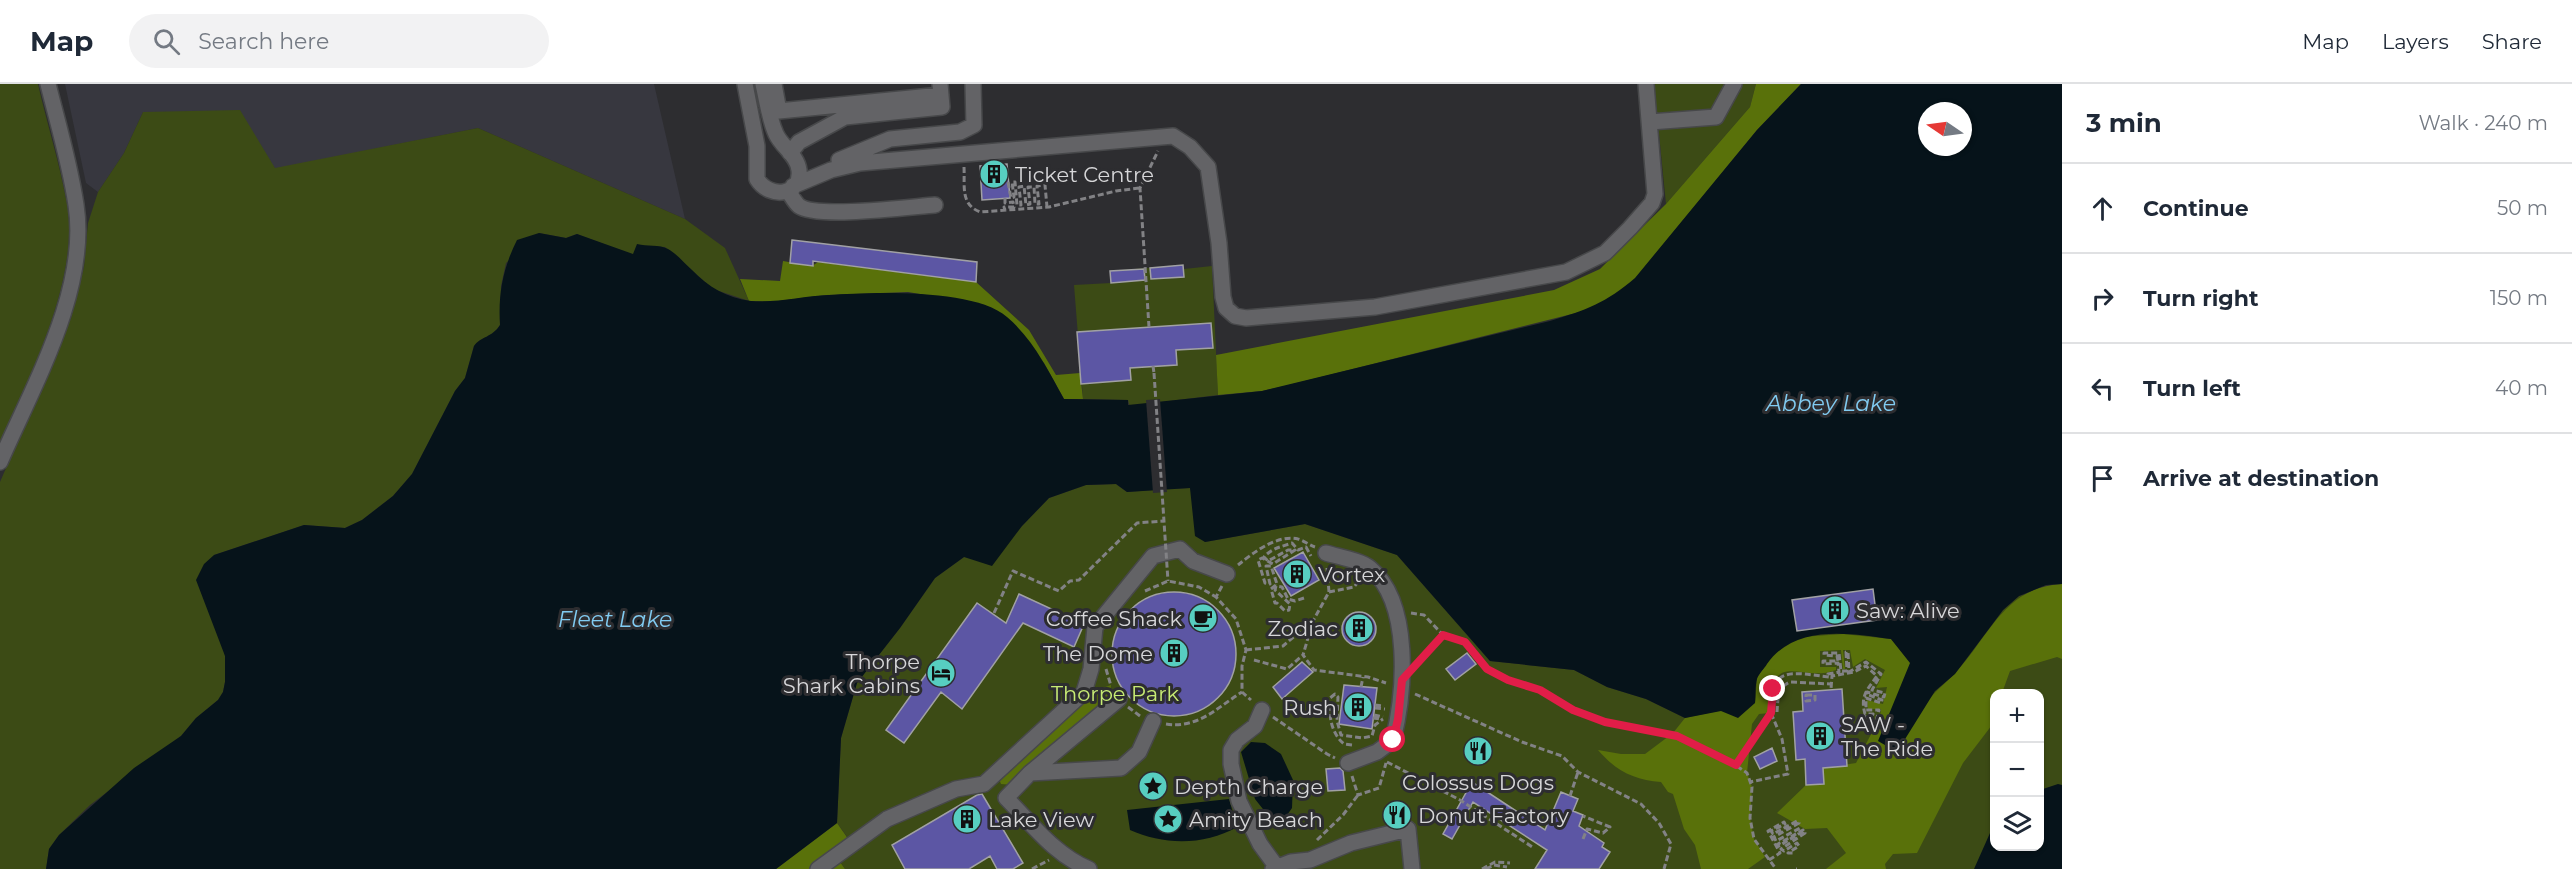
<!DOCTYPE html>
<meta charset="utf-8">
<style>
:root{--surface:#fff;--page:#f2f2f3;--text:#1f2937;--muted:#747a83;--line:#e0e1e3}
body{margin:0;font-family:Montserrat,sans-serif;background:var(--page);color:var(--text)}
.controls{position:absolute;right:18px;bottom:18px;display:grid;overflow:hidden;border-radius:12px;box-shadow:0 2px 4px #0004}
.controls button{width:54px;height:54px;display:grid;place-items:center;padding:0;border:0;border-bottom:2px solid var(--line);background:var(--surface);color:var(--text);font:30px sans-serif}
.compass{position:absolute;left:1918px;top:18px;width:54px;height:54px;border-radius:50%;background:var(--surface);box-shadow:0 2px 4px #0004;rotate:283deg}
.stop{position:absolute;width:18px;height:18px;margin:-14px;border:4px solid #e11d48;border-radius:50%;background:#fff}
.stop.end{background:#e11d48;border-color:#fff;box-shadow:0 2px 6px #0008}
.list{margin:0;padding:0;list-style:none}
h2{display:flex;justify-content:space-between;align-items:center;height:78px;margin:0;padding:0 24px;font-size:26px}
h2 small{font-size:20px;font-weight:400;color:var(--muted)}
.list li{display:grid;grid-template-columns:39px 1fr auto;gap:18px;align-items:center;box-sizing:border-box;height:90px;padding:0 24px;border-top:2px solid var(--line)}
.list b{display:block;font-size:22px;white-space:nowrap}
.list em{font-size:20px;font-style:normal;color:var(--muted)}
.icon{flex:none;width:33px;height:33px;fill:none;stroke:currentColor;stroke-width:2;stroke-linecap:round;stroke-linejoin:round}
.map{position:relative;flex:none;width:2062px;height:785px;overflow:hidden}
header{display:flex;align-items:center;gap:36px;box-sizing:border-box;height:84px;padding:0 30px;background:var(--surface);border-bottom:2px solid var(--line)}
header strong{font-size:28px}
nav{display:flex;gap:33px;margin-inline-start:auto;font-size:21px}
.search{width:420px;height:54px;background:var(--page);display:flex;align-items:center;gap:15px;box-sizing:border-box;padding:0 21px;border-radius:33px;color:var(--muted);font-size:22px}
main{display:flex}
aside{flex:1;background:var(--surface)}
.map>svg:first-child{display:block}
.built{fill:#37373f}
.green{fill:#3c4b15;fill-rule:evenodd}
.forest{fill:#59710a}
.water{fill:#06131a;fill-rule:evenodd}
.pier{fill:#2d2d30}
.building{fill:#5c56a4;stroke:#a1a1a4;stroke-width:1.5}
.lines{fill:none;stroke-linecap:round;stroke-linejoin:round}
.minor-casing{stroke:#47484a;stroke-width:18}
.path{stroke:#828285;stroke-width:3;stroke-dasharray:6 3;stroke-linecap:butt}
.minor{stroke:#636366;stroke-width:15}
.path-bridge{stroke:#828285;stroke-width:3;stroke-dasharray:6 3;stroke-linecap:butt}
.route{stroke:#e11d48;stroke-width:8}
.labels{text-anchor:middle;dominant-baseline:central;stroke-width:6;stroke-linejoin:round;paint-order:stroke}
.poi-label{font-size:21px;fill:#d7d7d9;stroke:#2d2d30;text-anchor:start}
.park-label{font-size:21px;fill:#c7eb74;stroke:#2d2d30}
.water-label{font-size:22px;font-style:italic;fill:#81cbf1;stroke:#2d2d30}
</style>
<header>
<strong>Map</strong>
<div class="search"><svg class="icon" aria-label="search" viewBox="0 0 24 24"><circle cx="10" cy="10" r="6"/><path d="M15 15l6 6"/></svg>Search here</div>
<nav><a>Map</a><a>Layers</a><a>Share</a></nav>
</header>
<main>
<div class="map">
<svg width="2062" height="785" viewBox="0 0 2062 785">
<rect width="100%" height="100%" fill="#2d2d30"/>
<path class="built" d="M65 0H654L685 135 478 44 275 85 143 28 124 69 98 108 86 99Z"/>
<path class="green" d="M0 0H38C47 40 60 80 67 120 80 194 30 293 0 360Z
M1654 0H1756L1750 23 1666 120Z
M240 26 275 84 478 44 685 135 725 164 749 217 713 205 665 163 644 162 633 171 577 150 566 154 539 149 506 179 501 202 500 241C493 253 481 253 474 262L465 294 455 307 412 390 393 412 362 436 345 444 304 441 214 471 225 572V598L223 608 218 616 196 634 181 652 90 721 59 751 49 765 46 785H0V398L71 234 84 183 88 139 98 108 124 69 143 28Z
M1183 181 1184 185 1212 182 1218 311 1161 318 1167 405 1190 404 1205 458 1305 440 1397 471 1490 577 1574 586 1607 603 1646 615 1685 634C1702 625 1746 605 1757 594 1764 587 1767 578 1773 571 1801 539 1855 549 1891 555L1935 607 1955 590 2003 526 2019 512 2062 500V785H845L840 778 856 765 837 739 841 654 857 599 900 544 935 494 964 473 1022 442 1049 414 1086 401 1116 400 1127 408 1153 406 1128 316 1083 315 1074 201 1111 199 1110 187ZM1994 610H2040V762H1994Z"/>
<path class="forest" d="M1756 0H1801L1757 46 1635 195 1614 212 1588 226 1285 302 1262 307 1218 311 1216 271 1554 206 1600 185 1666 120 1750 23Z
M783 177 812 182 818 178 976 198 1029 246 1056 291 1080 289 1083 315H1064L1044 279 985 221 908 208 827 211 770 218 749 217 740 195 780 197Z
M2062 500V575L2057 573 2010 587 2002 609 1994 610V633L1992 641 1963 679 1917 769 1893 770 1885 780 1886 785H1826L1846 769 1827 744 1805 745 1777 729 1806 701 1823 700V684L1856 679 1880 633 1881 625H1868L1867 616 1883 620 1887 603 1876 604 1885 586 1865 575 1853 583 1850 566H1843L1845 585H1843L1841 566 1820 567V583H1836V586C1800 600 1771 561 1769 629L1759 630 1752 640 1747 689 1752 703 1750 734 1754 755 1765 773 1748 785H1701L1695 761 1684 745 1673 710 1668 708 1661 698C1634 696 1616 687 1598 666L1621 670H1645L1673 649 1685 634 1755 619 1757 594 1773 570 1801 553 1843 550 1891 555 1910 578 1926 619C1934 608 1945 600 1955 589 1990 552 2004 503 2062 500Z
M1111 601 1110 616 1014 701 1001 700 998 692 1091 608Z
M837 739 856 766 840 778 845 785H776Z"/>
<path class="water" d="M1801 0H2062V500L2046 501 2019 512 2003 526 1955 590 1935 607 1897 668 1878 657 1910 579 1891 555C1849 549 1795 540 1767 580 1764 585 1758 590 1757 595 1755 602 1756 612 1755 619L1738 634 1721 627 1685 634 1646 615 1607 603 1574 586 1490 577 1397 471 1305 440 1205 458 1195 452 1190 404 1127 408 1116 400 1086 401 1049 414 1022 442 992 482 964 473 935 494 900 544 857 599 841 654 837 739 776 785H46L49 765 59 751 134 684 181 652 196 634 218 616 223 608 225 598V572L196 496 204 480 214 471 304 441 345 444 362 436 393 412 412 390 455 307 465 294 474 262C480 253 493 253 500 241 498 210 503 184 517 156L539 149 566 154 577 150 633 170 637 160C647 163 659 160 668 165 677 170 684 179 692 186 708 203 727 214 751 217 777 219 803 212 829 211 871 208 975 204 1007 233 1033 255 1048 286 1064 315L1128 316V321L1262 307 1550 237C1586 226 1606 219 1635 194L1757 46ZM1927 27H1963V63H1927Z
M1251 658 1265 659 1281 670 1293 696 1292 724 1278 744 1255 715 1241 668Z
M2058 700 2062 701V785H1974L1994 740V762H2040V706Z
M1229 715 1237 743C1204 762 1163 761 1130 746L1127 726Z"/>
<path class="pier" d="M1160 315 1167 408 1153 409 1146 316Z"/>
<path class="building" d="M1007 80 1010 114 982 116 980 82Z
M792 156 977 178 976 198 813 177V182L790 179Z
M1183 181 1184 193 1151 195 1150 184Z
M1144 185 1145 196 1111 199 1110 187Z
M1211 239 1213 264 1176 266 1177 281 1130 284 1131 296 1081 300 1077 248Z
M1303 468 1319 496 1291 512 1274 484Z
M1873 505 1877 536 1797 547 1792 516Z
M1112 570a62 62 0 1 1 124 0a62 62 0 1 1-124 0Z
M1019 510 1084 540 1074 563 1023 539 962 625 941 608 904 659 886 646 977 519 1006 539Z
M1342 545a17 17 0 1 1 34 0a17 17 0 1 1-34 0Z
M1467 569 1476 580 1455 596 1446 585Z
M1302 578 1313 588 1282 615 1273 603Z
M1344 601 1377 604 1372 645 1339 640Z
M1842 605 1847 682 1823 684 1824 700 1806 701 1805 675 1796 676 1793 628 1803 627 1802 608Z
M1772 664 1777 677 1760 685 1754 673Z
M1340 684 1343 687 1345 706 1328 707 1326 685Z
M1472 698 1545 746 1561 708 1578 715 1573 727 1583 731 1579 742 1604 759 1602 763 1610 768 1599 785H1535L1547 766 1473 718 1452 755 1443 750Z
M982 710 1023 779 1013 785H997L990 772 969 785H905L892 761 977 711Z
M1397 723 1404 727V735L1395 738 1390 735V726Z"/>
<g class="lines">
<g class="minor-casing">
<path id="minor" d="M745 0 757 62V95C770 116 802 111 799 86 797 71 782 63 776 50 769 35 767 17 763 0
M774 0 779 27 941 11
M1650 38 1716 33 1734 0
M790 69 799 58 845 33 942 23 940 0
M839 76 890 55 960 48 974 41 973 0
M793 102 831 86 860 79 1173 52 1190 63 1208 83 1219 159 1223 213 1226 224 1235 232 1246 234 1375 223 1566 188 1605 169 1630 144 1652 119 1655 110 1646 0
M788 107C791 111 795 119 799 122 817 135 909 123 935 121
M0 378C33 302 89 205 76 121 70 80 58 40 48 0
M1326 469C1339 473 1360 476 1370 484 1412 519 1405 608 1393 656L1377 668 1348 679
M1262 626 1255 642 1237 656 1231 666V680L1239 717 1260 760 1276 782
M1030 689 1121 684 1139 668 1153 637
M818 785 887 735 956 705 984 700 1084 608 1091 585 1095 543 1153 472 1180 465 1193 477 1227 490
M1089 785C1055 771 1032 740 1006 714L1030 689 1119 615
M1273 785 1291 778 1310 776 1351 759 1408 745 1412 785"/>
</g>
<path class="path" d="M964 83C965 102 960 120 980 128L1049 123 1116 107 1140 104
M1008 98 1011 114 1014 113 1012 98H1015L1017 121H1021L1019 103 1024 102 1026 121 1030 120 1028 103H1034L1035 120H1039L1037 102 1045 101 1047 123
M1005 114V119L1013 118 1014 123H1004L1005 127
M1149 243 1140 104 1158 67
M1153 282 1154 289
M1238 481C1253 469 1277 450 1298 455 1303 456 1309 461 1315 463
M1327 484 1329 508 1313 537 1303 571 1314 586 1368 593 1386 599
M1222 502 1216 513 1236 535 1246 566 1242 582V608L1251 616
M1145 507 1168 497 1199 503 1216 513
M1329 508 1354 503 1361 494
M1304 514 1295 517 1288 515 1282 503 1276 502 1275 506 1290 520 1289 526 1285 527 1277 519H1275L1271 505 1277 500 1271 482H1266L1270 500 1265 499 1258 476 1262 474 1273 480 1295 466H1288L1268 477 1264 473C1272 464 1281 463 1292 459L1298 466 1306 463 1311 472
M994 529 1013 487 1059 507 1070 497 1079 496 1137 439 1163 437
M1411 529 1424 531 1443 551 1465 558 1487 585 1508 596 1540 606 1573 626 1605 638 1677 652 1731 678 1747 689 1752 703 1750 734 1754 755 1776 785
M1246 566 1283 562 1312 537
M1254 576 1287 585 1303 571
M1416 581 1443 551
M1106 585 1111 602
M1361 603 1363 593
M1415 610 1522 658 1562 672 1578 688 1641 720 1659 739 1671 760 1664 785
M1806 611H1815V616L1806 617Z
M1375 621 1384 622
M1128 623 1140 632
M1375 624 1385 625
M1777 628C1778 616 1777 603 1790 598L1831 600
M1771 629C1769 580 1793 589 1829 593L1828 590 1839 588 1838 579 1823 580V577H1838L1837 572 1824 571V569H1839L1841 587H1847L1846 568H1848L1849 588 1866 578 1881 590 1872 606 1885 609 1884 613 1867 608 1866 610 1882 616 1881 619 1866 614V626H1879L1875 641 1869 643 1865 633H1872L1873 630H1865C1860 612 1867 606 1877 592L1866 582 1854 588 1832 592 1831 605
M1374 631 1383 633
M1273 633 1327 670 1335 674
M1373 634 1381 635
M1166 640C1198 645 1218 623 1242 608
M1352 661 1344 660C1333 651 1328 634 1331 620L1326 624 1324 619 1335 610 1338 613 1337 637 1341 651 1362 654 1372 652 1375 641 1383 635
M1387 678 1460 716 1534 764
M1736 681 1771 629 1782 655 1788 690 1750 698
M1352 692 1358 711 1379 704 1386 679
M1570 712 1578 688
M1583 755 1587 745 1603 749 1610 743 1583 732
M1317 756 1343 731 1358 711
M1769 776 1780 769 1768 747 1784 738 1785 740 1771 747 1773 750 1797 737 1799 739 1774 753 1776 757 1800 744 1803 746 1778 760 1779 762 1803 747 1805 749 1781 765 1784 767 1797 759 1799 762 1788 769H1795
M1032 785 1049 776
M1482 785 1495 778 1510 779
M1486 785 1494 781 1507 783
M1796 785H1797"/>
<use href="#minor" class="minor"/>
<path class="path-bridge" d="M1154 289 1168 497"/>
</g>
<g class="lines">
<path class="route" d="M1393 656 1398 635 1402 596 1443 551 1465 558 1487 585 1508 596 1540 606 1573 626 1605 638 1677 652 1736 681 1771 629 1773 605"/>
</g>
<defs>
<g id="building-disc" transform="scale(1.5)"><circle r="9.5" fill="#57cec1" stroke="#2d2d30"/><path d="M-4-6H4V6H1V3H-1V6H-4ZM-2.5-4.3h1.7v1.8h-1.7ZM.8-4.3h1.7v1.8H.8ZM-2.5-1h1.7V.8h-1.7ZM.8-1h1.7V.8H.8Z" fill="#111"/></g>
<g id="cafe-disc" transform="scale(1.5)"><circle r="9.5" fill="#57cec1" stroke="#2d2d30"/><path d="M-5.5-4.5H6V0H3Q3 3.5 0 3.5H-2.5Q-5.5 3.5-5.5 0ZM3-3.2v2h1.7v-2ZM-6 4.5H4V6H-6Z" fill="#111"/></g>
<g id="hotel-disc" transform="scale(1.5)"><circle r="9.5" fill="#57cec1" stroke="#2d2d30"/><path d="M-6-4.5h1.5V1H6V5H4.5V3h-9V5H-6ZM-4 0a1.8 1.8 0 1 1 3.6 0ZM.5 0V-2.5h3Q6-2.5 6 0Z" fill="#111"/></g>
<g id="restaurant-disc" transform="scale(1.5)"><circle r="9.5" fill="#57cec1" stroke="#2d2d30"/><path d="M-5-6h1v4h1v-4h1v4h1v-4h1v5L-1.5 .5V6h-2V.5L-5-1ZM5-6V6H3V1.5H1.5Q1.5-4 5-6Z" fill="#111"/></g>
<g id="sight-disc" transform="scale(1.5)"><circle r="9.5" fill="#57cec1" stroke="#2d2d30"/><path d="M0-6L1.8-2.2L6-1.7L2.9 1.2L3.7 5.4L0 3.3L-3.7 5.4L-2.9 1.2L-6-1.7L-1.8-2.2Z" fill="#111"/></g>
</defs>
<g fill-rule="evenodd">
<use href="#building-disc" x="994" y="90"/>
<use href="#building-disc" x="1297" y="490"/>
<use href="#building-disc" x="1835" y="526"/>
<use href="#cafe-disc" x="1203" y="534"/>
<use href="#building-disc" x="1359" y="544"/>
<use href="#building-disc" x="1174" y="569"/>
<use href="#hotel-disc" x="941" y="589"/>
<use href="#building-disc" x="1358" y="623"/>
<use href="#building-disc" x="1820" y="652"/>
<use href="#restaurant-disc" x="1478" y="667"/>
<use href="#sight-disc" x="1153" y="702"/>
<use href="#restaurant-disc" x="1397" y="731"/>
<use href="#building-disc" x="967" y="735"/>
<use href="#sight-disc" x="1168" y="735"/>
</g>
<g class="labels">
<g class="poi-label">
<text x="1015" y="90">Ticket Centre</text>
<text x="1318" y="490">Vortex</text>
<text x="1856" y="526">Saw: Alive</text>
<text x="1182" y="534" text-anchor="end">Coffee Shack</text>
<text x="1338" y="544" text-anchor="end">Zodiac</text>
<text x="1153" y="569" text-anchor="end">The Dome</text>
<text x="920" y="577" text-anchor="end">Thorpe<tspan x="920" dy="24">Shark Cabins</tspan></text>
<text x="1337" y="623" text-anchor="end">Rush</text>
<text x="1841" y="640">SAW -<tspan x="1841" dy="24">The Ride</tspan></text>
<text x="1478" y="698" text-anchor="middle">Colossus Dogs</text>
<text x="1174" y="702">Depth Charge</text>
<text x="1418" y="731">Donut Factory</text>
<text x="988" y="735">Lake View</text>
<text x="1189" y="735">Amity Beach</text>
</g>
<g class="park-label">
<text x="1115" y="609">Thorpe Park</text>
</g>
<g class="water-label">
<text x="1831" y="319">Abbey Lake</text>
<text x="615" y="535">Fleet Lake</text>
</g>
</g>
</svg>
<div class="controls">
<button>+</button>
<button>−</button>
<button><svg class="icon" aria-label="layers" viewBox="0 0 24 24"><path d="M12 4l9 5-9 5-9-5zM3 14l9 5 9-5"/></svg></button>
</div>
<svg class="compass" viewBox="-18 -18 36 36"><path d="M0-13l5 13h-10z" fill="#e53935"/><path d="M0 13l5-13h-10z" fill="#747a83"/></svg>
<div class="stop" style="left:1393px;top:656px"></div>
<div class="stop end" style="left:1773px;top:605px"></div>
</div>
<aside>
<h2>3 min<small>Walk · 240 m</small></h2>
<ul class="list">
<li><svg class="icon" aria-label="ahead" viewBox="0 0 24 24"><path d="M12 20V5M6 11l6-6 6 6"/></svg><div><b>Continue</b></div><em>50 m</em></li>
<li><svg class="icon" aria-label="right" viewBox="0 0 24 24"><path d="M7 20v-9h11M14 6l5 5-5 5"/></svg><div><b>Turn right</b></div><em>150 m</em></li>
<li><svg class="icon" aria-label="left" viewBox="0 0 24 24"><path d="M17 20v-9H6M10 6l-5 5 5 5"/></svg><div><b>Turn left</b></div><em>40 m</em></li>
<li><svg class="icon" aria-label="arrive" viewBox="0 0 24 24"><path d="M6 21V4h12l-3 4 3 4H6"/></svg><div><b>Arrive at destination</b></div></li>
</ul>
</aside>
</main>
